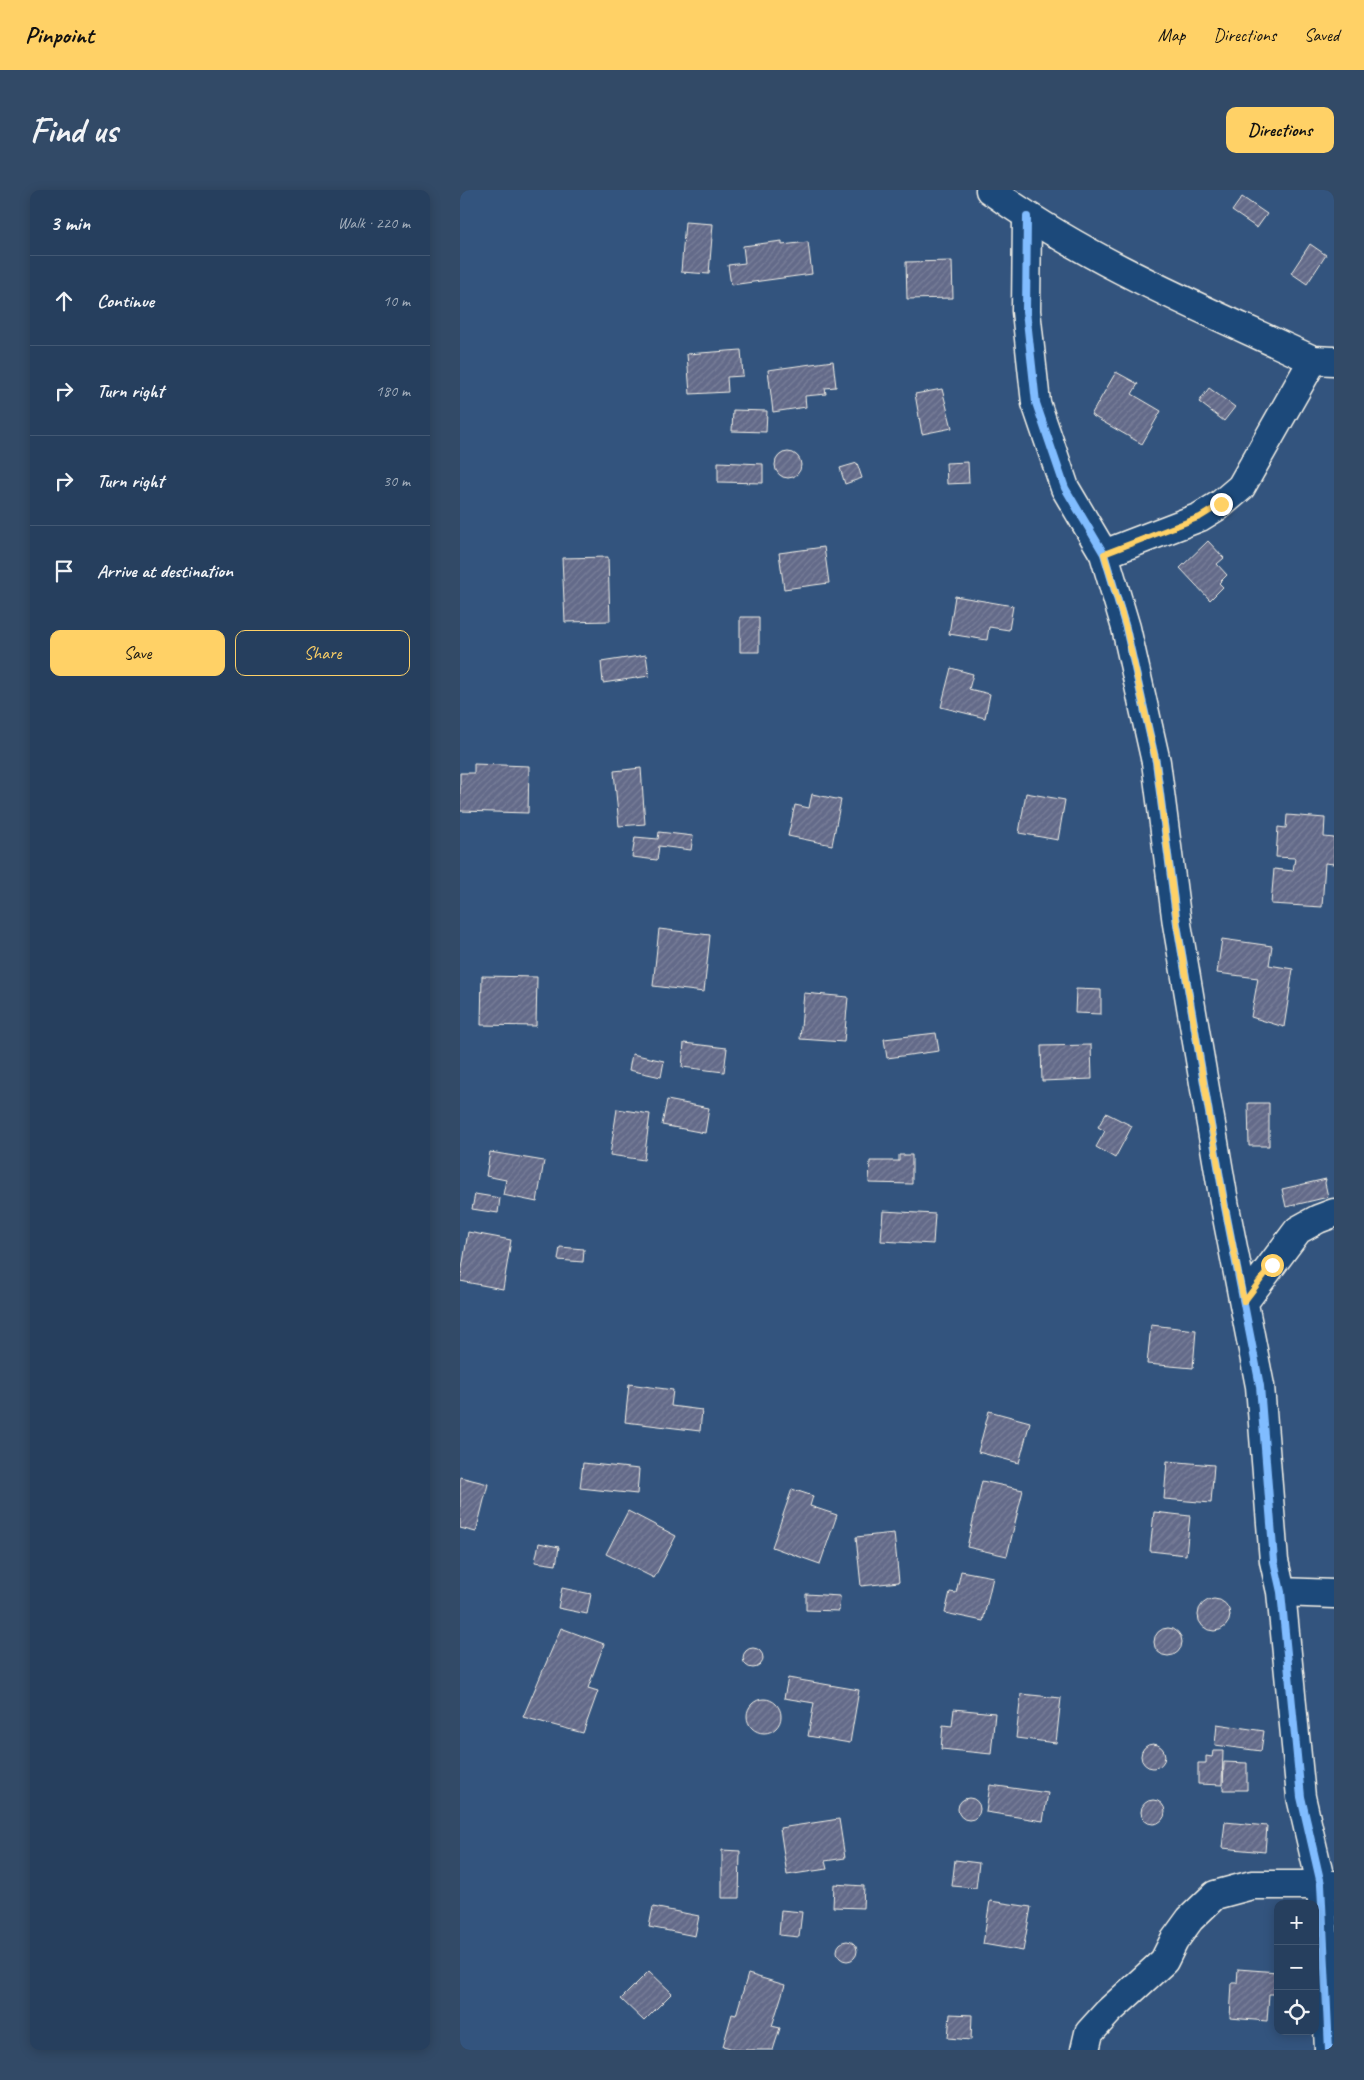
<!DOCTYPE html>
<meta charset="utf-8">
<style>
:root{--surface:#263f5e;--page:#324a67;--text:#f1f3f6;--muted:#a4afbc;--line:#425873;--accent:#ffd166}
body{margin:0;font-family:Caveat,sans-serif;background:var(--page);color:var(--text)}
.controls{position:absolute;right:15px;bottom:15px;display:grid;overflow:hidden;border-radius:10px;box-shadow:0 2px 12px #0003}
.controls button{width:45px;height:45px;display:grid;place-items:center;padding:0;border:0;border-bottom:1px solid var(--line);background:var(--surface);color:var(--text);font:25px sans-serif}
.stop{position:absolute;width:15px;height:15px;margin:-11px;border:4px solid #ffd166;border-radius:50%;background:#fff}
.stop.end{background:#ffd166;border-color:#fff;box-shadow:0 1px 5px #0008}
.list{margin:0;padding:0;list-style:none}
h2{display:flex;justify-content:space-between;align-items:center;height:65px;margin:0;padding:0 20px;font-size:21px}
h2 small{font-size:16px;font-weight:400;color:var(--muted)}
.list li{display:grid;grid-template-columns:32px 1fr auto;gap:15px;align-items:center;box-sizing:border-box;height:90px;padding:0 20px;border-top:1px solid var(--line)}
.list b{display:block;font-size:19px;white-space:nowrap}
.list em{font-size:16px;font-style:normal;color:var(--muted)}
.actions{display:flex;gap:10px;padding:15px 20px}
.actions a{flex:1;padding:11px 0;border:1px solid var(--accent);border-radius:10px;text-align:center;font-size:18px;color:var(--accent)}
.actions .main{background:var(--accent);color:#111}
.icon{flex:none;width:28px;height:28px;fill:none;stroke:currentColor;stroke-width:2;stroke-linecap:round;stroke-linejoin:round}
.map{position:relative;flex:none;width:874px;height:1860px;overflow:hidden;border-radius:10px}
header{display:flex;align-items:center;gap:30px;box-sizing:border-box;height:70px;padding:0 25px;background:var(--accent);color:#111}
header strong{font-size:24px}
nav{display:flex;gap:28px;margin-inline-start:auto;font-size:18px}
.intro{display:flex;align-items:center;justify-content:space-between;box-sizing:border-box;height:120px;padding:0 30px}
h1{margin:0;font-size:35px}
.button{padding:12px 22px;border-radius:10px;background:var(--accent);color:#111;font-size:18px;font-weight:700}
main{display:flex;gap:30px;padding:0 30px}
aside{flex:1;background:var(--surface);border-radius:10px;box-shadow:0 2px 12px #0003}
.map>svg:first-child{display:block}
.building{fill:url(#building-hatch);stroke:#f4f1e8}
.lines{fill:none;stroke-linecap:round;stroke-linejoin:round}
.minor-casing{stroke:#f4f1e8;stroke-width:31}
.tertiary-casing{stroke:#f4f1e8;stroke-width:31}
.minor{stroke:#1f4a7a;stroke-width:28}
.tertiary{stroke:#1f4a7a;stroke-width:28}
.cycleway-casing{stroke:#1f4a7a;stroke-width:11}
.cycleway{stroke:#80bcff;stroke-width:8}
.route{stroke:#ffd166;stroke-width:6}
</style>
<header>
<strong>Pinpoint</strong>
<nav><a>Map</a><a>Directions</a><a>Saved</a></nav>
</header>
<div class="intro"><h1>Find us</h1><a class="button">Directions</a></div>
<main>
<aside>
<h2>3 min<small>Walk · 220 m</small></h2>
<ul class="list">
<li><svg class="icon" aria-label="ahead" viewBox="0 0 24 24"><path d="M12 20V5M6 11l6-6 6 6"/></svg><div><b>Continue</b></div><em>10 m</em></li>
<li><svg class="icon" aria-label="right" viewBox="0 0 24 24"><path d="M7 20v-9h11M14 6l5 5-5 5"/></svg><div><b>Turn right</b></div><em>180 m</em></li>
<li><svg class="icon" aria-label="right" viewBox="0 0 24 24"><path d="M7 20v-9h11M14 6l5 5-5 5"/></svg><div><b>Turn right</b></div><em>30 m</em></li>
<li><svg class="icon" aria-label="arrive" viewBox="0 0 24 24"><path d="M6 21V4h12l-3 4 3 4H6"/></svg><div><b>Arrive at destination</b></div></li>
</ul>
<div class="actions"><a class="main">Save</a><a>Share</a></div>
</aside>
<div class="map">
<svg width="874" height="1860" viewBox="0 0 874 1860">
<defs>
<pattern id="building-hatch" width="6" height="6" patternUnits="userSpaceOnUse" patternTransform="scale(1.25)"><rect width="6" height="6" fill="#636a89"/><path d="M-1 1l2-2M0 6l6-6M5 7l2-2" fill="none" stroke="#7a809a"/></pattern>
</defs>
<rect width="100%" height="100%" fill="#33547e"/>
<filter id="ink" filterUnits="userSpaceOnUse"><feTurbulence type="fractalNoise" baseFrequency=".02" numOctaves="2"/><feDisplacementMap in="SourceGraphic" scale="10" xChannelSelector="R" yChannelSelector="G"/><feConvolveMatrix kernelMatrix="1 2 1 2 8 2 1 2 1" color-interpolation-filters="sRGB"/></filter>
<g filter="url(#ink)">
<path class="building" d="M782 7 807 24 797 38 772 21Z
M225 32 253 34 249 84 221 82Z
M322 51V55L348 52 352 84 271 95 268 75 285 73 283 56Z
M850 54 866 65 847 94 831 83Z
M492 71 493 108 447 109 446 72Z
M281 160 283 186 267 187 268 202 230 204 227 164Z
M373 171 376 197 365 198 366 204 345 206 346 217 313 222 308 180Z
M656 182 678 194 672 204 701 221 682 254 631 225Z
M749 198 775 217 764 231 739 212Z
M482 199 492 238 462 244 455 204Z
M273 220 307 221 306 242 272 241Z
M315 275a13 13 0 1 1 26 0a13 13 0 1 1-26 0Z
M258 272 303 274V293L258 292Z
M508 272 509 293 487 294 486 273Z
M397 273 402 288 385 294 380 278Z
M748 351 764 368 757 374 767 385 759 393 763 397 750 410 720 378Z
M364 357 369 393 324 399 319 363Z
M148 367 150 431 105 432 102 368Z
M495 406 553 416 549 440 529 437 527 450 489 444Z
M280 427H299V462H280Z
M186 465 189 486 143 493 141 472Z
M491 478 513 484 509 499 530 504 525 528 481 517Z
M14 574 69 576 68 623 0 621V583H14Z
M181 578 185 634 159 636 154 581Z
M566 603 605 610 598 650 559 643Z
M352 604 381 610 372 655 328 646 335 615 349 618Z
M827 625 865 628 864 647 874 648V674L865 673 862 717 811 714 814 679 833 681 835 668 816 667 818 637 826 638Z
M199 642 233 646 231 660 199 656 197 670 172 667 175 647 198 649Z
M199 739 250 745 244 802 193 796Z
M762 749 812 756 809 775 833 779 824 837 791 827 798 788 757 783Z
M22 786 77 787 76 836 21 835Z
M616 799 641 800V824L615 823Z
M344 803 388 807 384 852 340 849Z
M476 843 479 861 427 868 424 849Z
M224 853 267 858 264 882 222 877Z
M631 855 632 889 582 891 581 856Z
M172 864 204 871 201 887 169 880Z
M207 910 249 918 245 943 202 935Z
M788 913H809V956H789Z
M157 919 190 924 184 970 150 965Z
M646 923 672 936 655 968 636 957 645 941 638 937Z
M30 962 84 971 77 1012 43 1005 46 990 26 986Z
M439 965H452V994L409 993 410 971H439Z
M866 989 865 993 868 1007 826 1017 822 999Z
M15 1004 40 1008 38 1023 12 1019Z
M423 1021 475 1024 473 1054 421 1051Z
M8 1042 51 1050 43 1099 0 1091Z
M100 1057 124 1059 123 1072 98 1070Z
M691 1135 736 1140 733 1178 687 1174Z
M169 1194 213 1200 211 1216 242 1220 240 1241 165 1232Z
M529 1221 570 1232 559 1273 518 1262Z
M707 1271 754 1275 751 1313 704 1309Z
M123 1273 179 1279 177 1304 120 1298Z
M0 1287 28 1294 16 1342 0 1338Z
M522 1291 563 1300 547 1366 507 1357Z
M332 1299 353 1306 350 1316 377 1325 360 1374 312 1357Z
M168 1321 216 1346 194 1388 146 1364Z
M694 1322 730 1326 726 1365 690 1361Z
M434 1343 439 1392 401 1396 396 1347Z
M79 1353 99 1357 96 1375 75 1372Z
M501 1381 533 1387 523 1431 485 1423 490 1402 496 1403Z
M102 1398 131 1404 127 1424 98 1418Z
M346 1404 380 1406 379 1421 346 1420Z
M738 1425a16 16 0 1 1 32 0a16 16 0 1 1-32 0Z
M694 1452a14 14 0 1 1 28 0a14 14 0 1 1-28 0Z
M101 1438 144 1454 128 1498 138 1501 123 1543 63 1527Z
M283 1468a10 10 0 1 1 20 0a10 10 0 1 1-20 0Z
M328 1488 399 1500 390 1553 348 1546 354 1513 324 1508Z
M561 1504 601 1508 596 1553 556 1548Z
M287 1526a17 17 0 1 1 34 0a17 17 0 1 1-34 0Z
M494 1519 535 1523 531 1564 481 1559 483 1535 492 1536Z
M757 1534 804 1541 801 1561 755 1555Z
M681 1566a12 12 0 1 1 24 0a12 12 0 1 1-24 0Z
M753 1561H763L762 1595 738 1594V1573H746V1566L752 1567Z
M764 1572 787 1573V1600H763Z
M530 1595 588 1603 583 1631 526 1622Z
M498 1619a11 11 0 1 1 22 0a11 11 0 1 1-22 0Z
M681 1622a12 12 0 1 1 24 0a12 12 0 1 1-24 0Z
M379 1629 385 1668 365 1671 367 1679 327 1685 320 1638Z
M765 1632 807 1636 805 1662 762 1658Z
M262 1660 280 1661 279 1708H262Z
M495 1670 519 1673 516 1698 492 1696Z
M374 1694 404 1696 403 1718 373 1717Z
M530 1711 571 1717 563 1761 523 1754Z
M193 1717 239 1726 235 1746 189 1737Z
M321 1720 342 1722 339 1747 319 1745Z
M377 1761a10 10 0 1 1 20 0a10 10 0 1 1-20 0Z
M778 1779 818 1782V1804H809L807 1831 770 1828 772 1793H777Z
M189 1781 212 1803 184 1831 161 1809Z
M288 1784 325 1795 312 1836 320 1838 313 1860H277L263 1856 272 1824 276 1825Z
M490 1824 512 1825 511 1850 488 1848Z"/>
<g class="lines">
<g class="minor-casing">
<path id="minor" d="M567 27 566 121 576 213 605 298 644 364 666 438 696 572 717 734 765 1017 800 1196 814 1371 821 1402 841 1607 861 1694 869 1860
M644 364 740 327 761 314 781 297 853 170
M784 1112 838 1040 858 1029 874 1023
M821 1402 874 1404
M625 1860 629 1843 648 1822 704 1771 714 1751 730 1729 755 1705 792 1695H874"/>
</g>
<g class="tertiary-casing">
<path id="tertiary" d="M530 0C629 72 743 119 853 170L874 171"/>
</g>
<use href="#minor" class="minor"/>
<use href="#tertiary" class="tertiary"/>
<g class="cycleway-casing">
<path id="cycleway" d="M567 27 566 121 576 213 605 298 644 364 666 438 696 572 717 734 765 1017 800 1196 814 1371 821 1402 841 1607 861 1694 869 1860"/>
</g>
<use href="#cycleway" class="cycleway"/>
</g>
</g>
<g class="lines" filter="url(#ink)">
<path class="route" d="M761 314 740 327 644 364 666 438 696 572 717 734 765 1017 784 1112 812 1075"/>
</g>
</svg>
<div class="controls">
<button>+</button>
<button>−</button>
<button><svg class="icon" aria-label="locate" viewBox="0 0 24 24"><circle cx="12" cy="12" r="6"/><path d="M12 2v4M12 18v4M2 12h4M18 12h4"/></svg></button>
</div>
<div class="stop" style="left:812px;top:1075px"></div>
<div class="stop end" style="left:761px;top:314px"></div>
</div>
</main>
